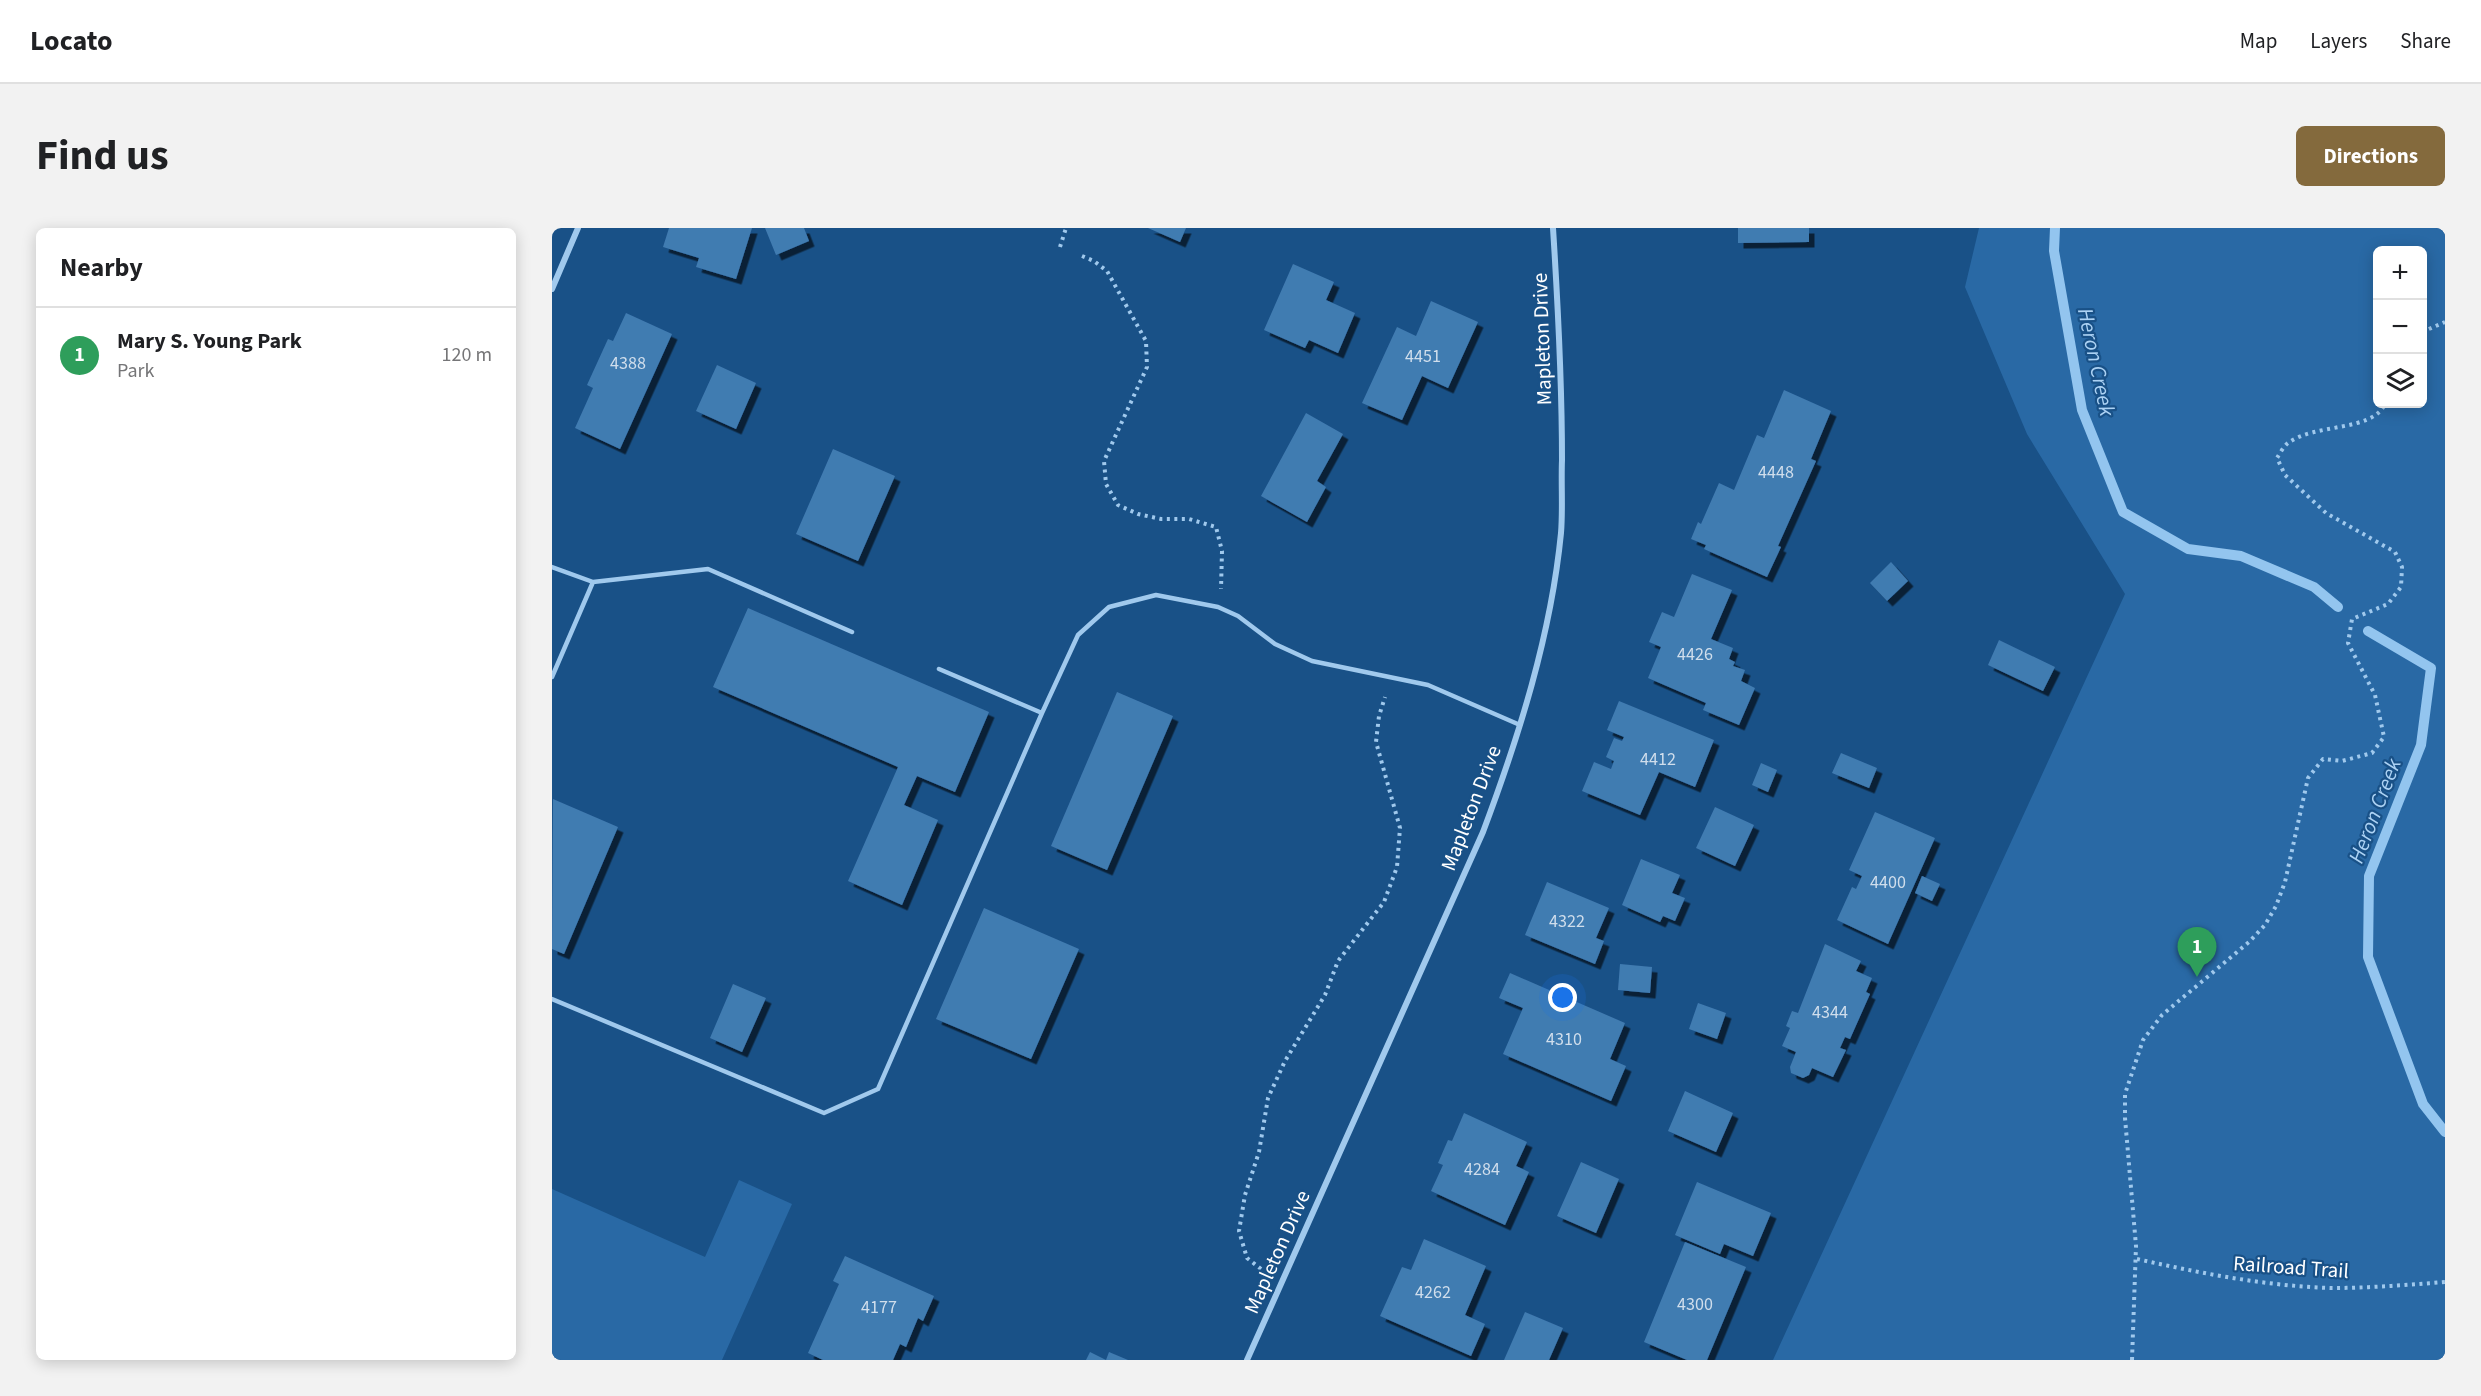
<!DOCTYPE html>
<meta charset="utf-8">
<style>
:root{--surface:#fff;--page:#f2f2f2;--text:#202124;--muted:#757577;--line:#e0e0e0;--accent:#846a3d}
body{margin:0;font-family:"Source Sans 3",sans-serif;background:var(--page);color:var(--text)}
.controls{position:absolute;right:18px;top:18px;display:grid;overflow:hidden;border-radius:9px;box-shadow:0 3px 15px #0003}
.controls button{width:54px;height:54px;display:grid;place-items:center;padding:0;border:0;border-bottom:2px solid var(--line);background:var(--surface);color:var(--text);font:30px sans-serif}
.you{position:absolute;left:1011px;top:770px;width:21px;height:21px;margin:-15px;border:4px solid #fff;border-radius:50%;background:#1a73e8;box-shadow:0 0 0 9px #1a73e833}
.badge{display:grid;place-items:center;width:39px;height:39px;border-radius:50%;background:var(--accent);color:#fff;font-size:20px;font-weight:700}
.pin{position:absolute;translate:-50% -50px;filter:drop-shadow(0 2px 3px #0008)}
.pin::after{content:'';position:absolute;top:32px;width:21px;height:18px;background:inherit;clip-path:polygon(0 0,100% 0,50% 100%)}
.list{margin:0;padding:0;list-style:none}
h2{display:flex;justify-content:space-between;align-items:center;height:78px;margin:0;padding:0 24px;font-size:26px}
h2 small{font-size:20px;font-weight:400;color:var(--muted)}
.list li{display:grid;grid-template-columns:39px 1fr auto;gap:18px;align-items:center;box-sizing:border-box;height:96px;padding:0 24px;border-top:2px solid var(--line)}
.list b{display:block;font-size:22px;white-space:nowrap}
.list p{margin:0;font-size:20px;white-space:nowrap;color:var(--muted)}
.list em{font-size:20px;font-style:normal;color:var(--muted)}
.icon{flex:none;width:33px;height:33px;fill:none;stroke:currentColor;stroke-width:2;stroke-linecap:round;stroke-linejoin:round}
.map{position:relative;flex:none;width:1893px;height:1132px;overflow:hidden;border-radius:9px}
header{display:flex;align-items:center;gap:36px;box-sizing:border-box;height:84px;padding:0 30px;background:var(--surface);border-bottom:2px solid var(--line)}
header strong{font-size:28px}
nav{display:flex;gap:33px;margin-inline-start:auto;font-size:21px}
.intro{display:flex;align-items:center;justify-content:space-between;box-sizing:border-box;height:144px;padding:0 36px}
h1{margin:0;font-size:42px}
.button{padding:15px 27px;border-radius:9px;background:var(--accent);color:#fff;font-size:21px;font-weight:700}
main{display:flex;gap:36px;padding:0 36px}
aside{flex:1;background:var(--surface);border-radius:9px;box-shadow:0 3px 15px #0003}
.map>svg:first-child{display:block}
.green{fill:#2969a5;fill-rule:evenodd}
.lines{fill:none;stroke-linecap:round;stroke-linejoin:round}
.stream{stroke:#93c5ef;stroke-width:10}
.building{fill:#417bb1;filter:url(#shadow)}
.path{stroke:#a0c9ed;stroke-width:4;stroke-dasharray:3 4.5;stroke-linecap:butt}
.lane{stroke:#a0c9ed;stroke-width:4.5}
.street{stroke:#a0c9ed;stroke-width:6}
.labels{text-anchor:middle;dominant-baseline:central;stroke-width:4.5;stroke-linejoin:round;paint-order:stroke}
.number-label{font-size:18px;fill:#d0deec}
.street-label{font-size:21px;fill:#fff;stroke:#195187}
.water-label{font-size:22px;font-style:italic;fill:#acd2f4;stroke:#195187}
</style>
<header>
<strong>Locato</strong>
<nav><a>Map</a><a>Layers</a><a>Share</a></nav>
</header>
<div class="intro"><h1>Find us</h1><a class="button">Directions</a></div>
<main>
<aside>
<h2>Nearby<small></small></h2>
<ul class="list">
<li><span class="badge" style="background:#2e9e5b">1</span><div><b>Mary S. Young Park</b><p>Park</p></div><em>120 m</em></li>
</ul>
</aside>
<div class="map">
<svg width="1893" height="1132" viewBox="0 0 1893 1132">
<defs>
<filter id="shadow"><feDropShadow dx="5.5" dy="5.5" stdDeviation="0" flood-color="#0009"/></filter>
</defs>
<rect width="100%" height="100%" fill="#195187"/>
<path class="green" d="M1427 0H1893V1132H1221L1573 366 1475 206 1413 59ZM1870 22V176H1826V22Z
M187 952 240 976 170 1132H0V961L153 1029Z"/>
<g class="lines">
<path class="stream" d="M1503 0 1502 23 1530 182 1571 284 1636 321 1689 328 1762 359 1786 379
M1816 403 1879 440 1869 517 1817 648 1816 729 1871 876 1893 904"/>
</g>
<path class="building" d="M117 0H200L184 51 144 39 147 30 111 19Z
M213 0H252L257 13 224 27Z
M596 0H634L628 14Z
M1186 0H1257V14L1186 15Z
M741 36 782 54 774 72 803 85 786 125 757 112 753 120 712 102Z
M879 73 926 94 896 160 870 148 850 192 810 175 845 99 864 108Z
M74 85 120 106 68 221 23 200 41 160 35 157 56 111 61 113Z
M165 137 204 155 184 201 144 183Z
M1232 162 1279 183 1259 231 1264 233 1226 318 1229 319 1215 349 1152 321 1154 317 1139 311 1146 294 1149 296 1167 255 1182 262 1205 207 1212 210Z
M754 185 791 206 765 253 774 259 755 294 709 268Z
M281 221 343 248 306 333 244 306Z
M1339 334 1356 353 1335 373 1318 355Z
M1140 346 1180 362 1159 411 1181 420 1177 431 1183 434 1181 438 1193 442 1189 453 1203 460 1187 497 1151 482 1154 475 1096 450 1109 419 1097 414 1110 384 1122 389Z
M196 380 437 484 403 564 365 548 352 577 386 592 350 677 296 653 346 539 161 459Z
M1447 412 1503 439 1491 463 1436 437Z
M565 464 621 488 555 642 499 618Z
M1067 473 1162 512 1143 559 1107 544 1088 587 1030 563 1042 534 1059 541 1062 533 1054 529 1062 510 1070 513 1072 509 1055 502Z
M1289 525 1325 540 1317 560 1280 545Z
M1209 535 1225 542 1216 564 1200 557Z
M1 571 66 599 12 726 0 721Z
M1163 579 1202 597 1183 638 1144 620Z
M1323 584 1383 610 1336 716 1285 692 1300 659 1304 661 1310 648 1297 642Z
M1089 631 1128 647 1120 665 1133 670 1123 693 1111 688 1108 694 1070 677Z
M1370 648 1388 656 1380 673 1363 665Z
M995 654 1057 680 1044 710 1052 713 1043 736 973 707Z
M432 680 527 721 479 831 384 791Z
M1273 716 1309 733 1304 743 1320 750 1314 764 1318 766 1298 811 1293 809 1288 820 1294 822 1281 849 1260 840 1257 847 1251 850 1239 845 1238 839 1244 824 1230 818 1238 800 1234 798 1240 783 1246 785Z
M1068 736 1100 739 1098 765 1066 762Z
M958 745 1073 795 1058 831 1074 838 1059 873 951 826 971 780 947 770Z
M181 756 214 770 190 824 158 810Z
M1146 775 1174 785 1165 811 1137 801Z
M1133 863 1181 885 1164 924 1116 903Z
M912 885 975 914 964 938 977 944 953 997 879 963 891 937 886 935 896 912 900 913Z
M1029 934 1067 951 1044 1005 1005 988Z
M1145 954 1219 985 1201 1028 1172 1016 1168 1026 1123 1007Z
M872 1011 934 1038 913 1087 933 1096 919 1128 828 1088 850 1039 859 1042Z
M1133 1014 1194 1039 1155 1132H1135L1092 1114Z
M293 1028 382 1068 371 1093 366 1090 354 1119 348 1116 341 1132H271L256 1125 287 1056 281 1053Z
M973 1084 1011 1100 997 1132H952Z
M538 1124 554 1132 557 1124 576 1132H534Z"/>
<g class="lines">
<path class="path" d="M508 19 514 0
M530 28 542 33 555 43 594 113 595 139 552 233 554 256 566 277 586 286 609 291H637L664 299 670 323 669 361
M1870 104 1893 94
M1585 1031C1648 1045 1713 1058 1779 1060 1817 1060 1855 1057 1893 1054
M709 1041 695 1030 687 1003 693 967 707 924 716 870 733 833 773 767 786 733 832 674 845 639 848 600 824 514 827 488 833 469
M1580 1132 1584 1018 1573 890V866L1591 812 1610 787 1697 714 1713 697 1724 678 1733 654 1756 550 1771 531 1790 533 1820 525 1832 509 1823 467 1796 415 1800 391 1836 376 1849 359 1850 339 1843 324 1774 285 1733 247 1725 230C1728 225 1732 218 1736 215 1763 195 1820 204 1833 176"/>
<path class="lane" d="M0 339 41 354 0 449
M41 354 156 341 300 404
M490 485 526 407 557 379 604 367 666 379 686 388 723 416 760 433 876 457 968 497
M0 771 272 885 326 861 490 485 387 441"/>
<path class="street" d="M0 61 26 0
M695 1132 931 604C967 508 999 407 1009 305 1011 281 1009 256 1010 232 1010 154 1006 78 1001 0"/>
</g>
<g class="labels">
<g class="number-label">
<text x="871" y="128">4451</text>
<text x="76" y="135">4388</text>
<text x="1224" y="244">4448</text>
<text x="1143" y="426">4426</text>
<text x="1106" y="531">4412</text>
<text x="1336" y="654">4400</text>
<text x="1015" y="693">4322</text>
<text x="1278" y="784">4344</text>
<text x="1012" y="811">4310</text>
<text x="930" y="941">4284</text>
<text x="881" y="1064">4262</text>
<text x="1143" y="1076">4300</text>
<text x="327" y="1079">4177</text>
</g>
<g class="street-label">
<text transform="translate(990 111) rotate(-92)">Mapleton Drive</text>
<text transform="translate(919 580) rotate(-69)">Mapleton Drive</text>
<text transform="translate(725 1024) rotate(-66)">Mapleton Drive</text>
<text transform="translate(1739 1039) rotate(4)">Railroad Trail</text>
</g>
<g class="water-label">
<text transform="translate(1544 134) rotate(78)">Heron Creek</text>
<text transform="translate(1823 583) rotate(-69)">Heron Creek</text>
</g>
</g>
</svg>
<div class="controls">
<button>+</button>
<button>−</button>
<button><svg class="icon" aria-label="layers" viewBox="0 0 24 24"><path d="M12 4l9 5-9 5-9-5zM3 14l9 5 9-5"/></svg></button>
</div>
<div class="you"></div>
<div class="pin badge" style="left:1645px;top:749px;background:#2e9e5b">1</div>
</div>
</main>
